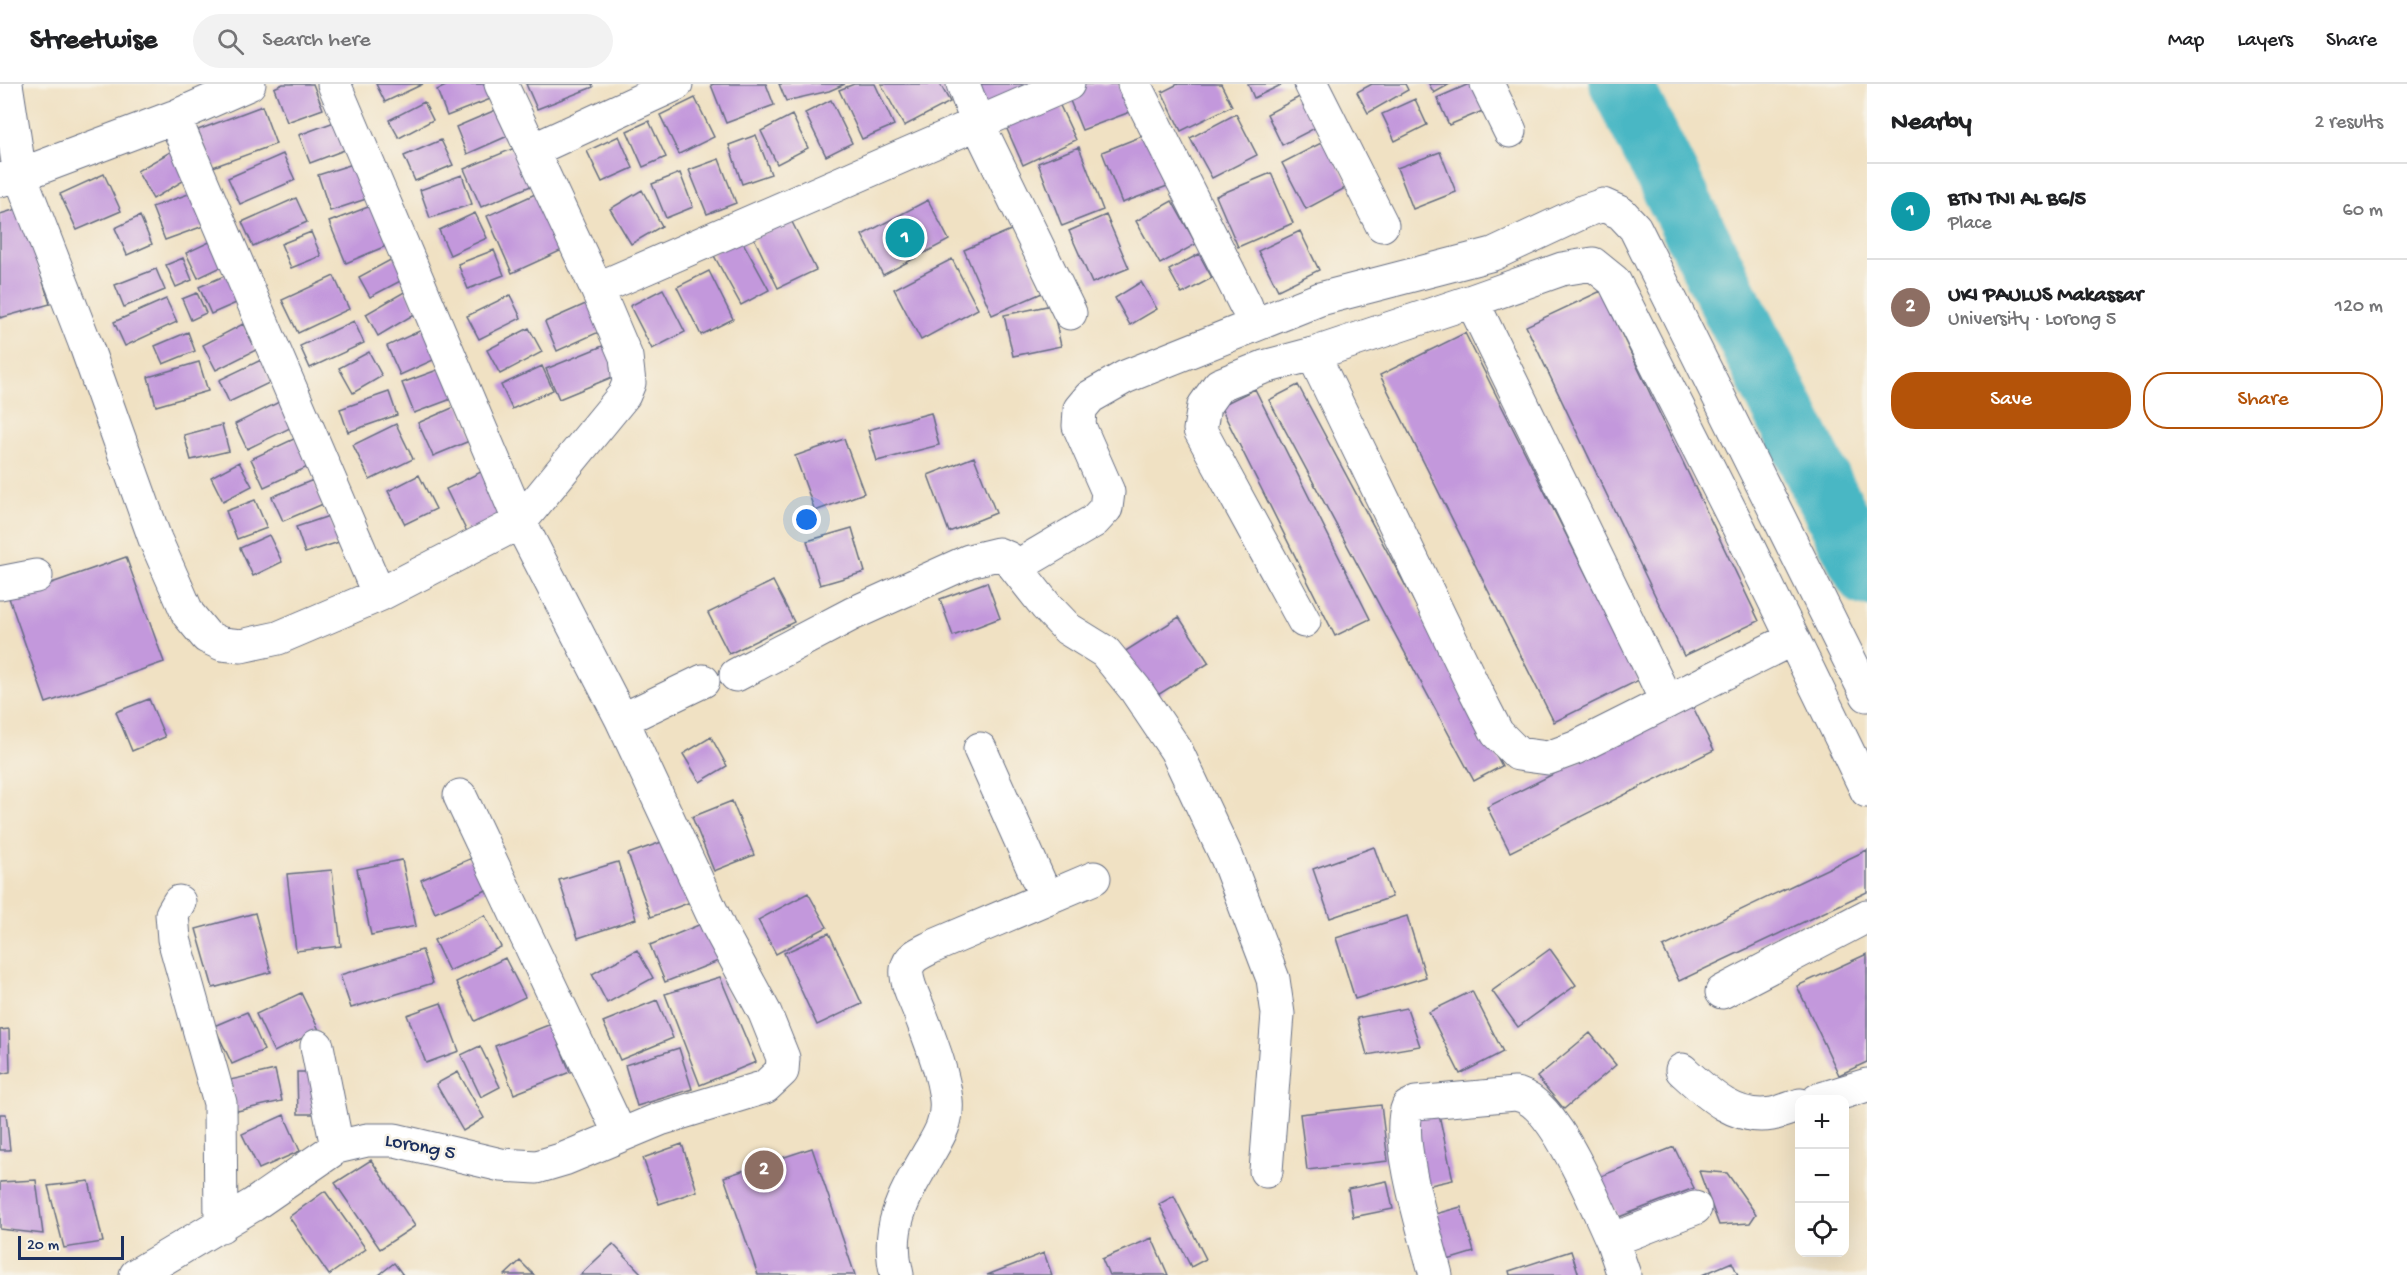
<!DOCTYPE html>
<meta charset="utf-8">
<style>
:root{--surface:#fff;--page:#f2f2f2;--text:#202124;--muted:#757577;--line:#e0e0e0;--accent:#b45309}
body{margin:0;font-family:"Gochi Hand",sans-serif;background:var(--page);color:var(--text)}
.controls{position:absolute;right:18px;bottom:18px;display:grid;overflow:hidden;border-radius:12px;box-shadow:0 6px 24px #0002}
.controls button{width:54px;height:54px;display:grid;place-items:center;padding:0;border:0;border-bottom:2px solid var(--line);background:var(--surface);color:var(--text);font:30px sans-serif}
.scale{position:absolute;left:18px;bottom:15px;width:106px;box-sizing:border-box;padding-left:6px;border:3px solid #1b2f5e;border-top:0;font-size:16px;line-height:21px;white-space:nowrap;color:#1b2f5e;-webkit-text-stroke:4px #f7f3e8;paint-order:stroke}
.you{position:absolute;left:807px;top:436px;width:21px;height:21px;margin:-15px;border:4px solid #fff;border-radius:50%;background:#1a73e8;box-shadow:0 0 0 9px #1a73e833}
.badge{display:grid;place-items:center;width:39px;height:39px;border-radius:50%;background:var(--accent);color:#fff;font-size:20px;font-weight:700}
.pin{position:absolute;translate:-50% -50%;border:3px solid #fff;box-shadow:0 2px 6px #0006}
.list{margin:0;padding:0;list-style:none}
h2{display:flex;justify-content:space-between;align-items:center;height:78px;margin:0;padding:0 24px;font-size:26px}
h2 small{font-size:20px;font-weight:400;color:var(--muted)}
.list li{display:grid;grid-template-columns:39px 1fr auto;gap:18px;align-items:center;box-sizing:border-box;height:96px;padding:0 24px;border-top:2px solid var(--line)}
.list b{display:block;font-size:22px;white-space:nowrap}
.list p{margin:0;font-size:20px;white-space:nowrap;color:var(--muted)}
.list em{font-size:20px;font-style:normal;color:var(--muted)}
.actions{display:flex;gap:12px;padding:18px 24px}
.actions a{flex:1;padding:14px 0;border:2px solid var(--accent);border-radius:24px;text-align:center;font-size:21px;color:var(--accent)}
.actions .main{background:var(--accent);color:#fff}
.icon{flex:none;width:33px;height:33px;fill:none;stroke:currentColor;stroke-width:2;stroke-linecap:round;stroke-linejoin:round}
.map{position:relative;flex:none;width:1867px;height:1191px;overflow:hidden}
header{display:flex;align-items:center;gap:36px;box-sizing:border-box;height:84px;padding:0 30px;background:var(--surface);border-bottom:2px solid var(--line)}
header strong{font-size:28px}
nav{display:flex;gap:33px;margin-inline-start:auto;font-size:21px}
.search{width:420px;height:54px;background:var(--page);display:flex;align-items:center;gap:15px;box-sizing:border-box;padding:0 21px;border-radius:33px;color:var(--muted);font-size:22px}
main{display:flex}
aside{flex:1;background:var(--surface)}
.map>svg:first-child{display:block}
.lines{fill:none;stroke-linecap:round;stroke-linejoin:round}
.river{stroke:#4ab7c4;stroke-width:63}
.building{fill:#c398dc}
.minor-casing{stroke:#666d81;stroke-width:35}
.minor{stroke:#fff;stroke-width:33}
.labels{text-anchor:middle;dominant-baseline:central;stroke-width:5;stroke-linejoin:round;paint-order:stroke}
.street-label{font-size:20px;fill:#1b2f5e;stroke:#f7f3e8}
</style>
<header>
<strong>Streetwise</strong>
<div class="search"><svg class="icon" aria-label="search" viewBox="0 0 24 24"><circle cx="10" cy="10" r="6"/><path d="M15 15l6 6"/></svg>Search here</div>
<nav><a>Map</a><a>Layers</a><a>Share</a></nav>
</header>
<main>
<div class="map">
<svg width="1867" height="1191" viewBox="0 0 1867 1191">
<rect width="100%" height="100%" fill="#f7f3e8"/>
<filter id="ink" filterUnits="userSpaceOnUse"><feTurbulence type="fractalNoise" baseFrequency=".0167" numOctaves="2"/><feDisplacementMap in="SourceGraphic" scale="12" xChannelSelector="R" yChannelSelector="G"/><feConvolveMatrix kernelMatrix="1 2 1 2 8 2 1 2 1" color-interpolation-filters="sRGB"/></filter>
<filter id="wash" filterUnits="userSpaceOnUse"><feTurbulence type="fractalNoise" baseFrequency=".008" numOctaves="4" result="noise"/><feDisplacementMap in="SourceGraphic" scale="24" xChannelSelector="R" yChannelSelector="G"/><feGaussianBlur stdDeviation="1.35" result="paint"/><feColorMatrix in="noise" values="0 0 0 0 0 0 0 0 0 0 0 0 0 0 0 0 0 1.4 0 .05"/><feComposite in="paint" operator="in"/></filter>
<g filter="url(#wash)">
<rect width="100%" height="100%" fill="#f0e1c3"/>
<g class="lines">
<path class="river" d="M1621 0 1867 491"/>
</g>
<g id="blocks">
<path class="building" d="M283 0H313L323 25 287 38 274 4Z
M376 0H423L385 18Z
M450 0H488L493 14 447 32 437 6Z
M526 0H592L593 3 537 25Z
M714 0H766L774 21 726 39 711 1Z
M779 0H845L829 7 786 17Z
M854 0H875L894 41 862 55 839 6Z
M881 0H940L950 18 904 42Z
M970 0H1055L984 38Z
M1084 0H1119L1130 28 1082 46 1066 7Z
M1178 0H1221L1232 22 1181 47 1162 8Z
M1248 0H1283L1254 14Z
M1372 0H1405L1408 6 1368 29 1357 8Z
M1429 0H1450L1434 9Z
M1469 0H1474L1485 26 1449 41 1437 14Z
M1305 10 1321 41 1282 61 1267 30Z
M1055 11 1076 56 1023 81 1002 34Z
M695 14 714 53 679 70 660 31Z
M1415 15 1427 41 1395 57 1382 30Z
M831 16 852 59 826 72 805 29Z
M424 18 433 36 399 54 389 36Z
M262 22 276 60 213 83 198 46Z
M498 25 510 51 467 70 456 43Z
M1236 30 1257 71 1212 94 1190 54Z
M792 31 808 64 777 80 761 47Z
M337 37 347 65 310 79 299 51Z
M649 37 666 73 643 83 627 47Z
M1150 49 1170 101 1122 119 1102 68Z
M756 51 771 90 742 100 729 61Z
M619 52 633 84 602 98 587 67Z
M441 56 453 81 415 97 404 72Z
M1325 57 1349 102 1306 125 1282 79Z
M517 63 533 101 481 123 464 85Z
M1079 63 1103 126 1062 142 1038 79Z
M177 64 193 91 153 115 137 87Z
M1440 68 1456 108 1413 125 1397 84Z
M283 70 295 96 240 120 228 94Z
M719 75 736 119 707 130 689 86Z
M353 80 366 115 330 127 318 91Z
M680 89 693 123 666 134 652 100Z
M1271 89 1293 139 1238 163 1216 112Z
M104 90 121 127 77 146 60 110Z
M462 91 472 120 430 134 420 106Z
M546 105 571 162 512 189 487 132Z
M642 106 662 142 631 160 610 125Z
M197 107 209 140 165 156 152 123Z
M296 114 307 138 253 162 242 138Z
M928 116 949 156 883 191 862 151Z
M1172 117 1196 160 1160 180 1136 137Z
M376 120 393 159 346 179 329 138Z
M20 124 50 220 0 234V130Z
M475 129 487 154 450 171 439 146Z
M1106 131 1129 184 1092 199 1069 147Z
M140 132 152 160 127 171 115 144Z
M791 136 816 186 778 204 754 154Z
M1013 145 1042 209 992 231 964 166Z
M1300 147 1319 186 1278 206 1258 167Z
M311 148 321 172 291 184 281 160Z
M220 153 232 178 198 194 186 169Z
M740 153 769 206 741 221 712 168Z
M494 166 504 191 468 205 458 180Z
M1199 170 1212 194 1182 210 1169 186Z
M396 173 408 193 370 213 359 193Z
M183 174 192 196 176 203 166 181Z
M952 175 978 225 921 256 894 205Z
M156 185 165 206 124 223 115 201Z
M709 187 733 235 701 251 677 203Z
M231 189 243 216 211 230 199 203Z
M334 192 349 225 298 249 282 216Z
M1141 198 1157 225 1130 241 1115 214Z
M663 205 685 248 652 265 630 222Z
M406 207 418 228 378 252 366 230Z
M1601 207 1759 537 1684 572 1526 242Z
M197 209 206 229 191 236 182 215Z
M510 211 521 234 479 255 467 232Z
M166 215 177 238 125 262 114 238Z
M597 215 610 243 557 267 545 238Z
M1052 221 1061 262 1013 272 1004 231Z
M354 237 364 259 310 284 300 262Z
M243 240 256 266 216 286 203 261Z
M426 244 440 273 400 291 387 262Z
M529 244 542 268 500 290 487 266Z
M188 248 195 267 163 280 155 262Z
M1465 249 1639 596 1554 638 1380 291Z
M610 259 622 289 559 315 546 285Z
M369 268 382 292 353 309 339 284Z
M261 276 271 298 229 318 219 296Z
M199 278 208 307 156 322 148 293Z
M451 281 462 311 414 329 402 299Z
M542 282 553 306 512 325 501 301Z
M1298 301 1502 682 1474 697 1269 316Z
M1255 305 1370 535 1335 552 1220 322Z
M389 308 397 331 348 348 340 325Z
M281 317 294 342 247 365 235 340Z
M459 321 474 355 433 372 418 339Z
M931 329 939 361 877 377 868 346Z
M396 340 413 375 370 396 353 361Z
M222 341 229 367 191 376 184 351Z
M296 354 310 382 264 403 251 375Z
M844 355 864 409 815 427 795 372Z
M974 373 996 429 949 448 928 391Z
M239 378 252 402 223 417 211 393Z
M489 384 510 427 467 448 446 405Z
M419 391 436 425 405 440 388 407Z
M313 396 323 420 283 437 272 413Z
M255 416 267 444 237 455 226 427Z
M329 432 339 458 305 469 296 443Z
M852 444 865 488 820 501 807 457Z
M269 451 282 478 253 492 240 464Z
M126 473 164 578 46 619 9 514Z
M773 497 794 538 729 570 708 529Z
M987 498 1000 534 953 552 940 515Z
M1179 533 1209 579 1153 614 1124 568Z
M149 615 165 653 132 667 116 628Z
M1692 621 1714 666 1510 768 1487 723Z
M711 653 727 682 700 698 683 670Z
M732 717 754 771 714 787 692 733Z
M673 754 696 816 651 833 628 770Z
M1374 763 1392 813 1330 834 1313 785Z
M1867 766V808L1679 897 1663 863Z
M477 772 491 804 435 829 421 796Z
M402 776 416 842 371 851 357 785Z
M618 778 636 835 578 854 559 796Z
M332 786 341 862 296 867 287 790Z
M808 809 827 843 776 870 758 836Z
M255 829 271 888 213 904 196 845Z
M485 831 501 863 449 887 434 856Z
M1407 832 1426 893 1355 915 1336 854Z
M706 838 721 876 665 898 650 861Z
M829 849 862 920 817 941 784 869Z
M1550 865 1576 901 1518 943 1492 907Z
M422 866 433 899 351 924 340 891Z
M637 866 653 894 607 919 592 890Z
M1867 870V978L1839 991 1797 902Z
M505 874 525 913 475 937 456 898Z
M720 893 756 978 700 1001 665 910Z
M1472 907 1503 968 1460 990 1429 928Z
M301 909 319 946 274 968 256 930Z
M657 916 673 954 620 976 603 938Z
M441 919 459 967 426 979 407 931Z
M1407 924 1420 962 1367 971 1357 934Z
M247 928 264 966 232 980 214 942Z
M551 940 570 988 514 1010 495 962Z
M9 945 10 988 0 990V946Z
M1590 949 1616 981 1564 1025 1537 993Z
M480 962 500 1003 481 1013 461 971Z
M679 964 692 1005 637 1022 625 981Z
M275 986 282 1017 237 1027 230 996Z
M297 988H316V1030H298Z
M458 988 484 1034 463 1047 436 1000Z
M1381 1021 1388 1077 1307 1086 1300 1030Z
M1438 1026 1453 1096 1426 1102 1411 1031Z
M0 1030H6L10 1066H0Z
M284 1031 300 1067 259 1085 242 1050Z
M682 1060 697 1107 659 1120 643 1074Z
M1674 1063 1694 1104 1619 1133 1596 1094Z
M812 1064 855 1191H758L724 1093Z
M371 1076 415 1142 380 1165 335 1099Z
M1699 1087 1727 1089 1756 1130 1750 1139 1719 1141Z
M36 1096 43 1150 0 1145V1098Z
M89 1097 103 1158 64 1164 48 1102Z
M1387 1097 1393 1125 1353 1133 1348 1105Z
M325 1107 366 1165 329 1191 289 1133Z
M1174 1112 1206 1175 1191 1183 1159 1120Z
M1461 1123 1474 1168 1441 1178 1428 1132Z
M1152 1154 1168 1191H1109L1102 1175Z
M613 1160 643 1191H580Z
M1571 1167 1579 1191H1510L1509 1187Z
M1044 1169 1052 1191H987Z
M520 1177 534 1191H505Z
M1732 1178 1738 1191H1702Z
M394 1179 403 1191H379Z"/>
</g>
</g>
<g filter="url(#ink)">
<use href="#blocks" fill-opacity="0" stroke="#666d81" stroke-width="1.5"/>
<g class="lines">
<g class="minor-casing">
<path id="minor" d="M6 0 20 91 85 259 155 455 188 530 207 553 222 560 241 562 278 554 379 511 520 438 334 0
M963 0 978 40 1070 229
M1134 0 1246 222
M1311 0 1382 141
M1487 0 1510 47
M174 33 379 511
M533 66 676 0
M0 96 20 91 174 33 249 0
M597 205 1068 0
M1472 217 1667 618
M1313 270 1476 608 1497 649 1518 670 1548 674 1575 664 1792 555
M1016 483 1094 437 1106 424 1108 408 1079 342 1080 325 1090 313 1125 293 1320 215 1493 170 1585 127 1603 121 1621 129 1635 144 1867 611
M0 499 36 492
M1304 537 1200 346 1204 322 1219 301 1264 283 1313 270 1472 217 1562 185 1593 180 1614 197 1740 446 1867 707
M736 591 852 530 969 477 998 470 1008 474 1046 522 1068 545 1105 568 1135 605 1176 666 1227 774 1273 895 1278 930 1266 1087
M622 636 703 597
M980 665 1046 813
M460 712 620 1050
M179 818 172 830 174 855 220 1019 221 1142
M1722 908 1867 832
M317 962 337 1063
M1682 986C1706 1008 1735 1037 1772 1030 1781 1028 1791 1024 1800 1021
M1818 1016 1867 1001
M1612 1156 1624 1191
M136 1191 253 1121 337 1063 367 1056H395L501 1081 537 1083 564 1075 660 1035 765 1003 782 987 783 974 765 929 719 844 622 636 520 438 624 311 629 299 626 273 597 205 501 0
M897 1191C884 1141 906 1109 930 1067 940 1050 948 1037 946 1016 943 987 930 956 920 929 916 917 905 898 907 885 909 872 923 868 934 862L1094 794
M1436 1191C1427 1156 1394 1054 1408 1023L1416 1019 1515 1010C1554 1014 1597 1124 1612 1156L1695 1124"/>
</g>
<use href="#minor" class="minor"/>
</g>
</g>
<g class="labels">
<g class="street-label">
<text transform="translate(420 1064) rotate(11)">Lorong 5</text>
</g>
</g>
</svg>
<div class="controls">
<button>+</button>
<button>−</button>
<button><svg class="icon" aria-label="locate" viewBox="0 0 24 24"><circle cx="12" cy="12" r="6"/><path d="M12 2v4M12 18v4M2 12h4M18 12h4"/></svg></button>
</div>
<div class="scale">20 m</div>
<div class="you"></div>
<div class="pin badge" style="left:905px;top:154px;background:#0f9aa8">1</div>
<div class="pin badge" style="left:764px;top:1086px;background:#8d6e63">2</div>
</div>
<aside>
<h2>Nearby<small>2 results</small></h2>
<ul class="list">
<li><span class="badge" style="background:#0f9aa8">1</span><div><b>BTN TNI AL B6/5</b><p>Place</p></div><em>60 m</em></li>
<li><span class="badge" style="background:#8d6e63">2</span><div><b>UKI PAULUS Makassar</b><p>University · Lorong 5</p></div><em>120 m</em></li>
</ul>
<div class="actions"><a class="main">Save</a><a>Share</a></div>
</aside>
</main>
